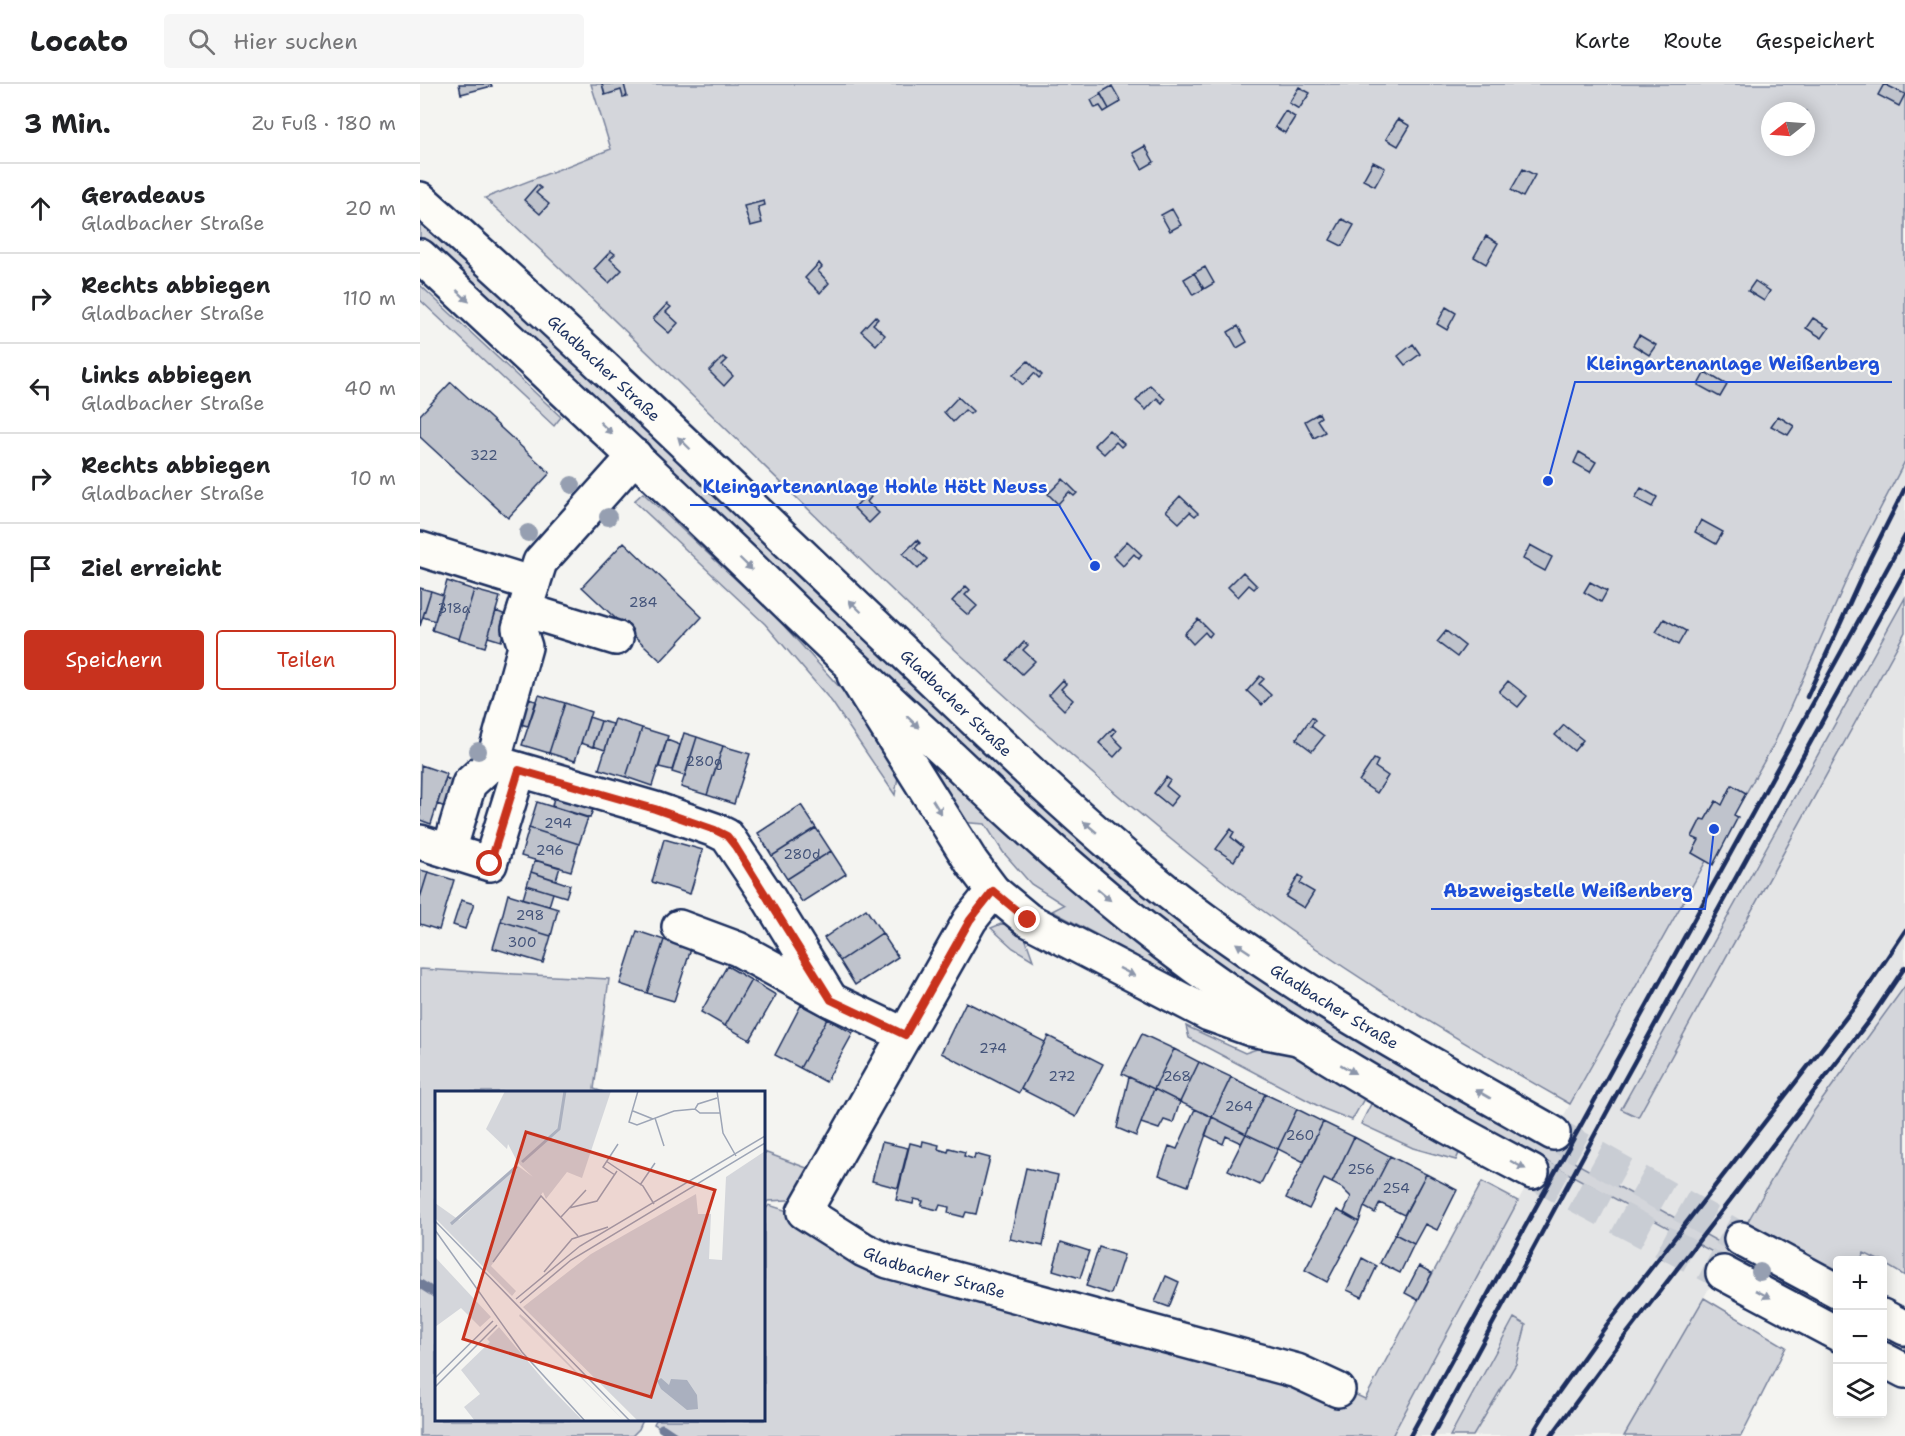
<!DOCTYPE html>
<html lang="de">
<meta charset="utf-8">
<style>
:root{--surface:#fff;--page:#f6f6f6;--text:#202124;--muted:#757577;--line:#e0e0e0;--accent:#c8321e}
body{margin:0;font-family:"Shantell Sans",sans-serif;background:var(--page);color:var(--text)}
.controls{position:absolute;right:18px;bottom:18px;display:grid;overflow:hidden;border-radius:6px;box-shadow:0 3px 15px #0003}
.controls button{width:54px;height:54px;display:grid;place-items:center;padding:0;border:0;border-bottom:2px solid var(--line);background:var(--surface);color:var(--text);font:30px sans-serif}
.compass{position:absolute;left:1341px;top:18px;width:54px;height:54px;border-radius:50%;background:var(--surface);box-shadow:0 3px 15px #0003;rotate:253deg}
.stop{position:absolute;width:18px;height:18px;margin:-14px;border:4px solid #c8321e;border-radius:50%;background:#fff}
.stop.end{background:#c8321e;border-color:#fff;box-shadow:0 2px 6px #0008}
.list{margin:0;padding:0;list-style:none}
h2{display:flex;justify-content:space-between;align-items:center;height:78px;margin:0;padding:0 24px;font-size:26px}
h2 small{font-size:20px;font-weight:400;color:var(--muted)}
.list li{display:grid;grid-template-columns:39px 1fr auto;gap:18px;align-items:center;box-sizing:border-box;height:90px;padding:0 24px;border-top:2px solid var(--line)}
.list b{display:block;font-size:22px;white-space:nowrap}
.list p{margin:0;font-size:20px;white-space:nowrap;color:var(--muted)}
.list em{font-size:20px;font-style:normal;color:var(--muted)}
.actions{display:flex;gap:12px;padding:18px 24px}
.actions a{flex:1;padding:14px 0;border:2px solid var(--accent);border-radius:6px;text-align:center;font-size:21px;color:var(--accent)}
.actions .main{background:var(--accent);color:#fff}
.icon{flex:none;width:33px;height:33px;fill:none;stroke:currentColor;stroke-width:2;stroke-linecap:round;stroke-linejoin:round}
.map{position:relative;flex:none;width:1485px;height:1352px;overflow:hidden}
header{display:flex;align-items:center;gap:36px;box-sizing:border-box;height:84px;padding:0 30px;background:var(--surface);border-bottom:2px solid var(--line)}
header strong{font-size:28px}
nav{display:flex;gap:33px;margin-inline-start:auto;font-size:21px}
.search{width:420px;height:54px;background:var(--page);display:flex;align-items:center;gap:15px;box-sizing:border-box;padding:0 21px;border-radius:6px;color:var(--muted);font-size:22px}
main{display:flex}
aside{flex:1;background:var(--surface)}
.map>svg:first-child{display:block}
.built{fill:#e4e5e6}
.green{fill:#d4d6db;stroke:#78829c;stroke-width:1.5;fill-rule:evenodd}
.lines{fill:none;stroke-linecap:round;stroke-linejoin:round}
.stream{stroke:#717c98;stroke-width:9}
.building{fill:#bfc3cc;stroke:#1b2f5e;stroke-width:1.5}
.major-tunnel{stroke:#c9cdd4;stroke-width:33;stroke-dasharray:33 16;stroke-linecap:butt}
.minor-casing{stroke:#1b2f5e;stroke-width:38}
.major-casing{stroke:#1b2f5e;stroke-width:38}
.minor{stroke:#fdfcf7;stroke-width:33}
.major{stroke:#fdfcf7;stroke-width:33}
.rail{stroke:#1b2f5e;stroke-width:4.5}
.tree{fill:#969fb1}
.oneway{fill:#8c96aa}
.route{stroke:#c8321e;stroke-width:8}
.labels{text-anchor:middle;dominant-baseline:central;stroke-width:4.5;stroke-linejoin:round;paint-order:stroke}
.number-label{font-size:14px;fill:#44547a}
.street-label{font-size:16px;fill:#1b2f5e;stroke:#fdfcf7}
.inset-river{fill:none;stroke:#aab0bf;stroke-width:3}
.inset-road{fill:none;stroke:#9da5b6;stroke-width:1.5}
.view{fill:#c8321e;fill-opacity:0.15;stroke:#c8321e;stroke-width:3}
.inset-edge{fill:none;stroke:#1b2f5e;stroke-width:3}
.leader{fill:none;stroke:#1d4ed8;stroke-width:2}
.callout-dot{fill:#1d4ed8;stroke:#fdfcf7;stroke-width:2}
.callout-label{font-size:18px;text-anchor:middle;font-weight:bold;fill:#1d4ed8;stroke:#fdfcf7;stroke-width:4.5;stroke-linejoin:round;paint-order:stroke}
</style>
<header>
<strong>Locato</strong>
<div class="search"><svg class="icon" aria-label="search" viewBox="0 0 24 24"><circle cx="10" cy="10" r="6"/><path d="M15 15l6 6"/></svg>Hier suchen</div>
<nav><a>Karte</a><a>Route</a><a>Gespeichert</a></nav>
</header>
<main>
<aside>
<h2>3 Min.<small>Zu Fuß · 180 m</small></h2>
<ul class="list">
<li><svg class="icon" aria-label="ahead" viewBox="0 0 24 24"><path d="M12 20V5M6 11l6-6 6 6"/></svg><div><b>Geradeaus</b><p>Gladbacher Straße</p></div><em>20 m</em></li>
<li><svg class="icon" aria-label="right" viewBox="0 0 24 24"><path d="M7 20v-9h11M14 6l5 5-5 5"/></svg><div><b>Rechts abbiegen</b><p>Gladbacher Straße</p></div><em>110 m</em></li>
<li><svg class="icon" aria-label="left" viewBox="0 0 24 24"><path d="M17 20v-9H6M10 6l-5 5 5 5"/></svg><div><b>Links abbiegen</b><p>Gladbacher Straße</p></div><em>40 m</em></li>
<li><svg class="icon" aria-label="right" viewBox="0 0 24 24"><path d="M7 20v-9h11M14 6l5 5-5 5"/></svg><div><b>Rechts abbiegen</b><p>Gladbacher Straße</p></div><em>10 m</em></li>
<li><svg class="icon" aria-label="arrive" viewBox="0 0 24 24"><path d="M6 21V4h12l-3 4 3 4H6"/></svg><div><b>Ziel erreicht</b></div></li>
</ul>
<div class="actions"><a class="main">Speichern</a><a>Teilen</a></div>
</aside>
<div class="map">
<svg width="1485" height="1352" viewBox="0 0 1485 1352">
<rect width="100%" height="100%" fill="#f4f4f1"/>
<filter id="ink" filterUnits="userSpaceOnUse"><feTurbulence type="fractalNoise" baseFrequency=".0167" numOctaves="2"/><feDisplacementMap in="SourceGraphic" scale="12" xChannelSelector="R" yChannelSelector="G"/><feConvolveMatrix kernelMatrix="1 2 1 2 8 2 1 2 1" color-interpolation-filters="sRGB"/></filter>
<g filter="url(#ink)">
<path class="built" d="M1485 377V902L1394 1027 1359 1083 1204 1352H972L1150 1020 1286 778 1272 769V753L1281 735 1285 736 1296 717 1302 721 1312 701 1326 709 1354 660 1445 454Z"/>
<path class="green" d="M171 0H1485V377L1445 454 1354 660 1326 709 1312 702 1302 721 1296 717 1285 736 1281 735 1272 752 1279 756 1272 769 1286 777 1150 1020C1018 945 887 866 769 770 519 569 301 331 65 114L191 65ZM1350 27H1386V63H1350Z
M0 140 136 254 205 318 467 576 633 731 721 807 798 867 866 913 971 977 1382 1204 1377 1214 1078 1051 863 926 791 876 714 816 625 740 0 155Z
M0 201 141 333 134 342 0 216Z
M223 409 356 533 432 617 480 680 475 711 412 618 345 540 214 417Z
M1485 514V548L1218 1033 1201 1025Z
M483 653 621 781 721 864 795 919 721 887 715 871 632 827 644 821 611 800 583 768 565 740 538 738Z
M581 840 592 841 602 845 613 876 593 864 571 844Z
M0 885 189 895 174 1005 183 1008H16V1336H223L219 1345 212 1352H0Z
M1485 902V1192L1463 1179 1462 1176H1458L1444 1169 1440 1176H1418L1417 1187 1327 1139 1359 1083 1394 1027Z
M766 942 825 969 846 962 871 969 945 1013 932 1036 904 1025 769 954Z
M952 1018 1040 1067 1036 1076 993 1064 941 1040Z
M344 1068 400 1089 387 1115 348 1117 344 1121Z
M1062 1098 1098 1117 972 1352H254L234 1340 236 1336H344V1127L349 1121 930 1308 945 1315Z
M1284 1214 1366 1263 1321 1352H1204Z
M1094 1234 1106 1241 1096 1280 1053 1352H1030Z
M1462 1248 1485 1260V1273L1463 1260Z"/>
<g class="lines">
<path class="stream" d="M0 1200 16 1210
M242 1344 254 1352"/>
</g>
<path class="building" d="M39 0H71L72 2 41 10Z
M182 0H204L207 12 203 13 201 6 185 11Z
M1464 0 1485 10 1479 22 1458 11Z
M692 2 701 18 689 25 680 9Z
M879 3 890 9 879 25 869 19Z
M681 10 689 25 684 28 680 22 675 24 671 16Z
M865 27 875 33 865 49 855 43Z
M978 35 990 42 978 62 966 55Z
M725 62 734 78 722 85 713 69Z
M953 78 965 84 955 102 943 96Z
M1103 85 1115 91 1103 113 1091 106Z
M117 101 121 104 116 109 129 120 120 130 104 116Z
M344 117 345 121 338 123 342 139 330 142 324 122Z
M752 125 761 141 750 147 741 131Z
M922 135 934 141 922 162 910 156Z
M1066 152 1078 159 1066 180 1054 173Z
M191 167 195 170 190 175 202 186 189 199 174 185Z
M399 179 402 183 398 187 409 199 400 209 385 194Z
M785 183 794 199 784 205 774 189Z
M774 189 784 205 773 211 764 195Z
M1335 197 1350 207 1344 217 1328 207Z
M247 220 251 223 246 228 258 239 249 249 233 235Z
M1026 223 1036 229 1027 246 1017 240Z
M455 232 458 235 453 240 465 251 456 261 441 247Z
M1393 234 1409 244 1402 254 1386 244Z
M818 242 827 258 817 264 808 248Z
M1219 251 1236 261 1229 271 1213 261Z
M993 260 1000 270 985 281 978 272Z
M303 273 307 276 302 281 313 292 304 302 289 287Z
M608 277 622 291 619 294 614 289 603 301 593 291Z
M1285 288 1307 301 1300 313 1278 301Z
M31 298 130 389 88 434 0 353V331Z
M730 301 745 315 742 319 737 314 726 326 716 317Z
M538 313 553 327 550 330 545 326 533 338 524 328Z
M899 329 901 333 897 336 905 348 894 354 885 337Z
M1358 332 1374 342 1368 351 1351 342Z
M689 346 704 360 701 363 696 358 684 370 674 361Z
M1159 368 1176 378 1170 388 1154 379Z
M643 395 657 409 654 412 649 408 638 420 628 410Z
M1221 404 1237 413 1232 423 1215 414Z
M448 409 451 413 447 418 459 429 449 439 434 424Z
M760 412 778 429 775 432 770 428 759 439 746 427Z
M1281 436 1303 448 1296 460 1275 448Z
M497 456 500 459 495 464 507 475 498 485 483 470Z
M707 457 722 471 719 475 714 470 703 482 693 472Z
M204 458 282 533 241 577 162 503Z
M1110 461 1132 473 1125 487 1103 475Z
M823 488 837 502 834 505 829 501 818 513 808 503Z
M27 497 54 506 39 555 12 546Z
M1170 498 1187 507 1181 518 1164 508Z
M546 502 550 506 545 511 557 522 548 531 532 517Z
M0 504 11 507 0 542Z
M54 506 80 513 65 563 39 555Z
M11 507 23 511 15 537 3 533Z
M76 527 88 532 81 557 68 553Z
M778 535 792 549 789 553 785 548 773 560 764 550Z
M1244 535 1266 547 1258 561 1236 548Z
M1026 547 1045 562 1037 573 1017 558Z
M604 558 608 561 603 566 615 577 602 590 587 576Z
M840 592 844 595 839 600 851 611 842 621 827 607Z
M643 596 646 600 641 605 653 616 644 626 629 611Z
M1088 597 1107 612 1098 623 1079 608Z
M119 611 145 619 129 669 102 661Z
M104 614 116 617 108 642 96 639Z
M145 619 171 628 155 677 129 669Z
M169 633 181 637 173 663 161 659Z
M892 633 895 636 891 642 904 652 892 667 876 655Z
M195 635 222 644 206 693 179 685Z
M181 637 193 640 185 666 173 662Z
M1144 641 1163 656 1154 667 1135 651Z
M222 644 248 652 232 702 206 693Z
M693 644 696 647 692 652 703 663 694 673 679 659Z
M264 649 277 653 265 692 252 688Z
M277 653 303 662 287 711 261 703Z
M247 656 260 661 252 686 239 683Z
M303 662 330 670 314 720 287 711Z
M954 675 958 677 955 683 968 692 957 709 939 697Z
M1 681 27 690 11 740 0 736Z
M746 693 750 696 746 702 758 712 750 722 734 709Z
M26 694 37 698 28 724 17 720Z
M1312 701 1326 709 1314 731 1318 733 1293 781 1272 769 1279 756 1272 753 1281 735 1285 736 1296 717 1302 721Z
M135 709 174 722 170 734 132 722Z
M117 718 168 734 159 760 109 744Z
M381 721 396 744 352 772 338 749Z
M109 744 159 760 151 787 101 772Z
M396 744 411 767 367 795 352 772Z
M811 745 814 748 811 753 823 763 814 777 796 765Z
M244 755 283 766 270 810 232 798Z
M411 767 426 790 382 818 367 795Z
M115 776 140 783 136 796 111 788Z
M0 786 8 788 0 814Z
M8 788 34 796 19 846 0 840V814Z
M111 788 150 801 146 813 107 801Z
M879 791 883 794 880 800 894 808 884 824 866 813Z
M107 801 133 809 129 822 103 815Z
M88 810 138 825 131 852 81 837Z
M41 816 54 820 45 845 33 841Z
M446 825 462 849 420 877 404 854Z
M81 837 131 852 123 879 73 864Z
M217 847 244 856 227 909 200 900Z
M462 849 478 873 435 901 420 877Z
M244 856 271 865 254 917 227 909Z
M307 882 331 896 305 942 281 928Z
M331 896 356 911 330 956 305 942Z
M546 918 625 958 599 1009 521 969Z
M381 921 407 935 380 984 355 971Z
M407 935 433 949 406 998 380 984Z
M722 950 754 965 734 1005 702 990Z
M628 952 683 980 656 1033 601 1005Z
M754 965 779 978 760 1018 734 1005Z
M779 978 811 993 792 1033 760 1018Z
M709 993 734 1005 716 1052 697 1044Z
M811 993 845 1010 826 1050 792 1033Z
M734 1005 760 1018 753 1039 744 1036 739 1045 721 1039Z
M845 1010 877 1025 858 1065 826 1050Z
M775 1025 792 1033 768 1102 739 1091 749 1062 757 1065Z
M877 1025 903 1038 884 1078 858 1065Z
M792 1033 826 1050 821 1059 806 1052 803 1060 785 1051Z
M903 1038 934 1053 912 1099 904 1095 889 1125 866 1114Z
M826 1050 858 1065 840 1101 808 1086Z
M934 1053 970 1072 944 1123 939 1138 924 1129 931 1113 922 1104 912 1099Z
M503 1057 519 1061 518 1065 528 1068 529 1064 545 1068 544 1072 554 1075 555 1070 570 1074 556 1130 546 1128 544 1133 528 1129 529 1123 520 1121 518 1126 501 1122 503 1117 494 1115 493 1120 476 1116 490 1059 502 1062Z
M462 1058 488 1064 478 1104 452 1097Z
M970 1072 1006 1090 984 1131 960 1119 955 1129 944 1123Z
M606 1084 638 1091 623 1162 590 1155Z
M1006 1090 1037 1106 1017 1146 1005 1140 994 1160 975 1150Z
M917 1126 939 1138 907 1198 885 1186Z
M975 1150 994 1160 980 1189 960 1179Z
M641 1158 669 1167 660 1194 633 1186Z
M679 1163 704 1171 691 1210 666 1202Z
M942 1174 957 1182 942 1213 927 1206Z
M999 1182 1012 1189 998 1216 985 1209Z
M746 1192 759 1198 749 1223 735 1218Z"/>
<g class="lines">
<path class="major-tunnel" d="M1133 1049 1321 1155
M1112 1088 1303 1189"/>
<g class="minor-casing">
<g id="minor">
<path d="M0 465 113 500"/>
<path d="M105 526 196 554"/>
<path d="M434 591 552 779 573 807 608 836 789 930 831 945 878 954"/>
<path d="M73 678 235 725 295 746 307 752 346 810 411 916"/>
<path d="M0 758 70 780 99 686"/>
<path d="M29 767 49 700 73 678 105 563 99 544 120 478 215 372"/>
<path id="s1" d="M573 807 550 836 384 1128 444 1166 468 1177 877 1287 918 1306"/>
<path d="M259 843 318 865 411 916 485 951"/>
</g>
</g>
<g class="major-casing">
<g id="major">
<path id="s2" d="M0 115C155 253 304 397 454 540 549 630 642 723 744 805 865 901 999 973 1133 1049"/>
<path d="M0 172C112 276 223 380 333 486 399 551 466 614 534 676 594 733 655 788 719 840 840 937 975 1016 1112 1088"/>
<path d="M1321 1155 1418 1207"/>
<path d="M1303 1189 1418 1250"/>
<path d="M1462 1232 1485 1244"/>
<path d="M1462 1275 1485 1287"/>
</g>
</g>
<use href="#minor" class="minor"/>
<use href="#major" class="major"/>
<path class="rail" d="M1387 613 1450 474 1485 404
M990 1352 1485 452
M1012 1352 1201 1002 1485 487
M1111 1352 1133 1316 1186 1242 1435 922 1485 847
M1131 1352 1202 1256 1450 935 1485 883"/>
</g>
<g class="tree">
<circle cx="152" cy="401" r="9"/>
<circle cx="188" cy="433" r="9"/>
<circle cx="108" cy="449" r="9"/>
<circle cx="58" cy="667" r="9"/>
<circle cx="1340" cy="1188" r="9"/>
</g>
<defs><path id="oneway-solid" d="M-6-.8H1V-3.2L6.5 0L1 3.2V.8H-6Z" transform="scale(1.5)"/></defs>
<g class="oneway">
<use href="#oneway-solid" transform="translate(43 212) rotate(43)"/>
<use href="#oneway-solid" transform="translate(186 344) rotate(44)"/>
<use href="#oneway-solid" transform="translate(264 359) rotate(-136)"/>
<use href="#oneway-solid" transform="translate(326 480) rotate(44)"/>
<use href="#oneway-solid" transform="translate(435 522) rotate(-136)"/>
<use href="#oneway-solid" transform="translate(493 638) rotate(43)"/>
<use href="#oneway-solid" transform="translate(517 723) rotate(58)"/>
<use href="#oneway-solid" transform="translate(670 743) rotate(-140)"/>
<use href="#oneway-solid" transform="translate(684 811) rotate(40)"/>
<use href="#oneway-solid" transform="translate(823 864) rotate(-146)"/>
<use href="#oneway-solid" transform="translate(707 888) rotate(27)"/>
<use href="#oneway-solid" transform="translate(928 985) rotate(31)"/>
<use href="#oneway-solid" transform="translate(1063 1010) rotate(-150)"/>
<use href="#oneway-solid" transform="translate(1098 1081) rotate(28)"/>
<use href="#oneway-solid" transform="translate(1343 1210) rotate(28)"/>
</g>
</g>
<g class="lines" filter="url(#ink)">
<path class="route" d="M70 780 99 686 235 725 295 746 307 752 315 762 411 916 485 951 550 836 573 807 608 836"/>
</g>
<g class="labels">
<g class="number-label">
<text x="64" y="371">322</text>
<text x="223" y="518">284</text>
<text x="34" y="524">318a</text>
<text x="284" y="677">280g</text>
<text x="138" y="739">294</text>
<text x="130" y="766">296</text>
<text x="382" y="770">280d</text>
<text x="110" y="831">298</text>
<text x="102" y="858">300</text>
<text x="573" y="964">274</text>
<text x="642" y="992">272</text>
<text x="757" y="992">268</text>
<text x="819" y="1022">264</text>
<text x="880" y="1051">260</text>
<text x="941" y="1085">256</text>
<text x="976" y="1104">254</text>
</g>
<g class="street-label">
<text stroke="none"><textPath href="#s2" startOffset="250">Gladbacher Straße</textPath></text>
<text stroke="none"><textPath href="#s2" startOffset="736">Gladbacher Straße</textPath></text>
<text stroke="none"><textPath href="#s2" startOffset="1222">Gladbacher Straße</textPath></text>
<text stroke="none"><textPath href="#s1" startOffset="518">Gladbacher Straße</textPath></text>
</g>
</g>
<g transform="translate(15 1007)">
<rect width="330" height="330" fill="#f4f4f1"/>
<path d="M70 0H176L147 87 132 81 111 108 108 101 56 175 81 200 77 205 0 127V112L24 129 83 75 98 86 83 72 73 53 72 58 51 38ZM330 60V330H203L88 216 156 163 261 103 263 123H276L274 168 287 169 291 86ZM0 166 56 226 45 236 26 217 0 236ZM85 223 92 229 189 330 84 225ZM64 236 112 293 148 330H40L29 316 45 303 26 279 55 251 52 248Z" fill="#d4d6db"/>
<path d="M226 287 234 294 236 288 252 289 262 304 263 318 252 319 226 298 222 290Z" fill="#aab0bf"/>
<path class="inset-river" d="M87 71 124 38 130 0M16 133 82 75"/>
<path class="inset-road" d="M203 0 194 31 202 34 239 20 260 18M282 0 288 42 301 65M282 7 263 13 260 18 265 22H285M198 20 218 28M220 27 229 55M171 70 208 95 219 113M180 84 168 76 183 53M205 94 220 72M134 117 162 110 182 80M126 126 151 99M0 130 195 330M0 139 87 261 150 330M58 171 106 105 143 145M109 181 137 148 173 136M81 208 145 155 330 45M85 212 136 169 330 52M0 287 58 230M0 296 62 234"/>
<path class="view" d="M91 41 280 99 216 306 28 248Z"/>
<rect width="330" height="330" class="inset-edge"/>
</g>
<path class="leader" d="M1128 397L1155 298H1472M675 482L639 421H270M1294 745L1285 825H1011"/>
<g class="callout-dot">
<circle cx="1128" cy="397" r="6"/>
<circle cx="675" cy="482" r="6"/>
<circle cx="1294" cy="745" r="6"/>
</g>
<g class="callout-label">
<text x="1313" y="286">Kleingartenanlage Weißenberg</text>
<text x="455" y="409">Kleingartenanlage Hohle Hött Neuss</text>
<text x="1148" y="813">Abzweigstelle Weißenberg</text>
</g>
</svg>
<div class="controls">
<button>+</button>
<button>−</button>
<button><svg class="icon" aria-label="layers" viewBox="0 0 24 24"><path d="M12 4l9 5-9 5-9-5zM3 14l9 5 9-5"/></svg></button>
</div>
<svg class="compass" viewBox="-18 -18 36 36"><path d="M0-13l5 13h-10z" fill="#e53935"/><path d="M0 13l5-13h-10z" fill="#757577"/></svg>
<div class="stop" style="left:70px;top:780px"></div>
<div class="stop end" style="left:608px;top:836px"></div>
</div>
</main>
